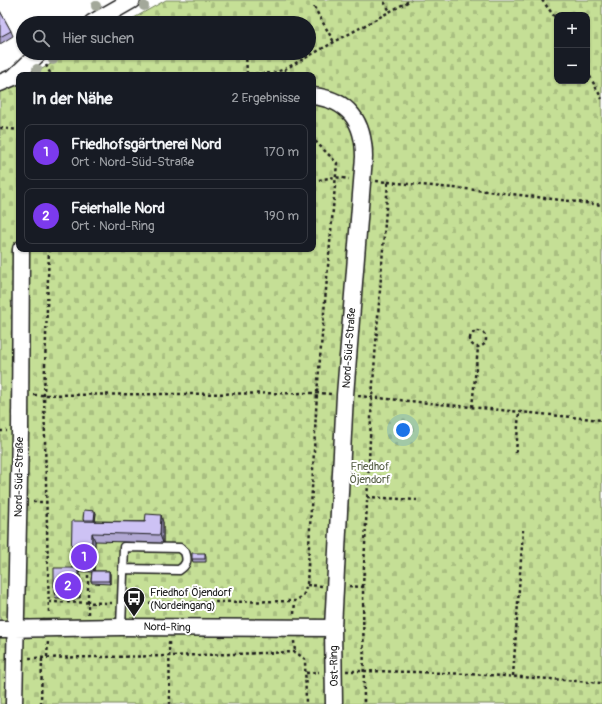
<!DOCTYPE html>
<html lang="de">
<meta charset="utf-8">
<style>
:root{--surface:#171b24;--page:#20242c;--text:#f1f3f6;--muted:#9ea1a6;--line:#363941;--accent:#7c3aed}
body{margin:0;font-family:Pangolin,sans-serif;background:var(--page);color:var(--text)}
.controls{position:absolute;right:12px;top:12px;display:grid;overflow:hidden;border-radius:8px;box-shadow:0 1px 3px #0004}
.controls button{width:36px;height:36px;display:grid;place-items:center;padding:0;border:0;border-bottom:1px solid var(--line);background:var(--surface);color:var(--text);font:20px sans-serif}
.you{position:absolute;left:403px;top:430px;width:14px;height:14px;margin:-10px;border:3px solid #fff;border-radius:50%;background:#1a73e8;box-shadow:0 0 0 6px #1a73e833}
.badge{display:grid;place-items:center;width:26px;height:26px;border-radius:50%;background:var(--accent);color:#fff;font-size:13px;font-weight:700}
.pin{position:absolute;translate:-50% -50%;border:2px solid #fff;box-shadow:0 1px 4px #0006}
.list{margin:0;padding:0;list-style:none}
h2{display:flex;justify-content:space-between;align-items:center;height:52px;margin:0;padding:0 16px;font-size:17px}
h2 small{font-size:13px;font-weight:400;color:var(--muted)}
.list li{display:grid;grid-template-columns:26px 1fr auto;gap:12px;align-items:center;box-sizing:border-box;height:56px;margin:0 8px 8px;padding:0 8px;border:1px solid var(--line);border-radius:8px}
.list b{display:block;font-size:15px;white-space:nowrap}
.list p{margin:0;font-size:13px;white-space:nowrap;color:var(--muted)}
.list em{font-size:13px;font-style:normal;color:var(--muted)}
.icon{flex:none;width:22px;height:22px;fill:none;stroke:currentColor;stroke-width:2;stroke-linecap:round;stroke-linejoin:round}
.map{position:relative;flex:none;width:602px;height:704px;overflow:hidden}
.search{position:absolute;background:var(--surface);box-shadow:0 1px 3px #0004;left:16px;top:16px;width:300px;height:44px;display:flex;align-items:center;gap:10px;box-sizing:border-box;padding:0 14px;border-radius:22px;color:var(--muted);font-size:15px}
.panel{position:absolute;background:var(--surface);box-shadow:0 1px 3px #0004;left:16px;top:72px;width:300px;height:180px;border-radius:8px}
.map>svg:first-child{display:block}
.cemetery{fill:url(#cemetery-stones);stroke:#707e59;fill-rule:evenodd}
.lines{fill:none;stroke-linecap:round;stroke-linejoin:round}
.lane-casing{stroke:#1c1c1c;stroke-width:11}
.street-casing{stroke:#1c1c1c;stroke-width:19}
.path{stroke:#1c1c1c;stroke-width:2.5;stroke-dasharray:3 3;stroke-linecap:butt}
.lane{stroke:#fff;stroke-width:8}
.street{stroke:#fff;stroke-width:16}
.tree{fill:#a3a89a}
.wall{fill:#b0a7d2;stroke:#1c1c1c}
.shaded-wall{fill:#9088ab;stroke:#1c1c1c}
.building{fill:#cdc2f4;stroke:#1c1c1c}
.labels{text-anchor:middle;dominant-baseline:central;stroke-width:4;stroke-linejoin:round;paint-order:stroke}
.street-label{font-size:11px;fill:#1c1c1c;stroke:#fff}
.park-label{font-size:11px;fill:#576047;stroke:#fff}
.poi-label{font-size:11px;fill:#1c1c1c;stroke:#fff;text-anchor:start}
</style>
<div class="map">
<svg width="602" height="704" viewBox="0 0 602 704">
<defs>
<pattern id="cemetery-stones" width="16" height="16" patternUnits="userSpaceOnUse"><rect width="16" height="16" fill="#c5df96"/><path d="M2 7V4a2 2 0 0 1 4 0v3zM10 15v-3a2 2 0 0 1 4 0v3z" fill="#a9bf81"/></pattern>
</defs>
<rect width="100%" height="100%" fill="#fff"/>
<filter id="ink" filterUnits="userSpaceOnUse"><feTurbulence type="fractalNoise" baseFrequency=".025" numOctaves="2"/><feDisplacementMap in="SourceGraphic" scale="8" xChannelSelector="R" yChannelSelector="G"/><feConvolveMatrix kernelMatrix="1 2 1 2 8 2 1 2 1" color-interpolation-filters="sRGB"/></filter>
<g filter="url(#ink)">
<path class="cemetery" d="M166 0H602V704H0V92L19 82V249H313V75H31L71 53H309V23H125ZM557 15H587V81H557Z"/>
<g class="lines">
<g class="lane-casing">
<path id="lane" d="M121 627 124 547 180 548 185 552C188 560 187 565 179 570L123 569"/>
</g>
<g class="street-casing">
<path id="street" d="M92 23 132 0
M0 83 14 77 39 53
M313 96C349 100 364 122 364 157L345 395 333 628 334 704
M0 629 121 627 333 628
M14 704 20 432 21 249"/>
</g>
<path class="path" d="M542 0 557 20
M384 2 390 11
M314 7 334 42
M246 53 247 74
M46 65 50 73V75
M285 69V75
M587 71 602 99
M231 75 273 73 285 69 411 0
M0 128 19 130
M313 181 335 177 349 179
M376 181 487 191 602 205
M49 249 44 395 49 614
M470 339a8 8 0 1 1 16 0a8 8 0 1 1-16 0Z
M34 395 317 393 331 394
M358 396 602 420
M472 407 478 348
M0 431H7
M516 453 519 412
M367 497 417 500
M33 502H47
M307 585 322 586
M349 586 363 587 364 704
M363 587 372 397 388 182
M49 602 112 603
M131 603 295 601 303 596 307 585 317 393 337 163 313 139
M88 614V574
M294 614 295 601
M294 641 295 652
M169 642 170 704
M47 657 48 641
M29 658 170 656 295 652 305 659 306 704
M346 671C432 671 517 676 602 683
M306 673 319 672
M513 676 523 530
M41 704 42 658"/>
<use href="#lane" class="lane"/>
<use href="#street" class="street"/>
</g>
<g class="tree">
<circle cx="96" cy="6" r="5"/>
<circle cx="144" cy="6" r="5"/>
<circle cx="53" cy="60" r="5"/>
<circle cx="37" cy="69" r="5"/>
</g>
<path class="wall" d="M0 11 11 31 13 36 0 44Z
M96 513 95 521 163 522V543L95 541 94 571H109L110 574V584L92 583 91 581 92 572 79 571 80 574V598H56L54 593 73 568 71 563 84 521 83 520Z
M205 553 206 556V562H193L192 559Z"/>
<path class="shaded-wall" d="M95 511 96 513 95 523 94 520Z
M161 515 163 522V543L160 535Z
M92 533 95 541 94 572 91 564Z
M78 568 80 574V598L78 593Z
M109 571 110 574V584L109 581Z"/>
<path class="building" d="M0 11 11 31 0 37Z
M84 510 95 511 94 520H83Z
M146 514 161 515 160 535 92 533 91 564 71 563 72 521 145 522Z
M192 553H205V559H192Z
M54 568H78V593H54Z
M92 571H109V581H91Z"/>
</g>
<defs>
<g id="bus-pin" transform="scale(1.15)"><path d="M0 17L-7.5 6A9.5 9.5 0 1 1 7.5 6Z" fill="#1c1c1c" stroke="#fff"/><path d="M-5-6H5V4H4V6H2V4H-2V6H-4V4H-5ZM-3.5-4V0h7V-4ZM-3.5 1.2v1.5H-2V1.2ZM2 1.2v1.5H3.5V1.2Z" fill="#fff"/></g>
</defs>
<g fill-rule="evenodd">
<use href="#bus-pin" x="134" y="598"/>
</g>
<g class="labels">
<g class="street-label">
<text transform="translate(349 348) rotate(-86)">Nord-Süd-Straße</text>
<text transform="translate(19 477) rotate(-89)">Nord-Süd-Straße</text>
<text transform="translate(167 627) rotate(1)">Nord-Ring</text>
<text transform="translate(334 666) rotate(-91)">Ost-Ring</text>
</g>
<g class="park-label">
<text x="370" y="466">Friedhof<tspan x="370" dy="13">Öjendorf</tspan></text>
</g>
<g class="poi-label">
<text x="150" y="592">Friedhof Öjendorf<tspan x="150" dy="13">(Nordeingang)</tspan></text>
</g>
</g>
</svg>
<div class="controls">
<button>+</button>
<button>−</button>
</div>
<div class="you"></div>
<div class="pin badge" style="left:84px;top:557px">1</div>
<div class="pin badge" style="left:68px;top:586px">2</div>
<div class="search"><svg class="icon" aria-label="search" viewBox="0 0 24 24"><circle cx="10" cy="10" r="6"/><path d="M15 15l6 6"/></svg>Hier suchen</div>
<section class="panel">
<h2>In der Nähe<small>2 Ergebnisse</small></h2>
<ul class="list">
<li><span class="badge">1</span><div><b>Friedhofsgärtnerei Nord</b><p>Ort · Nord-Süd-Straße</p></div><em>170 m</em></li>
<li><span class="badge">2</span><div><b>Feierhalle Nord</b><p>Ort · Nord-Ring</p></div><em>190 m</em></li>
</ul>
</section>
</div>
